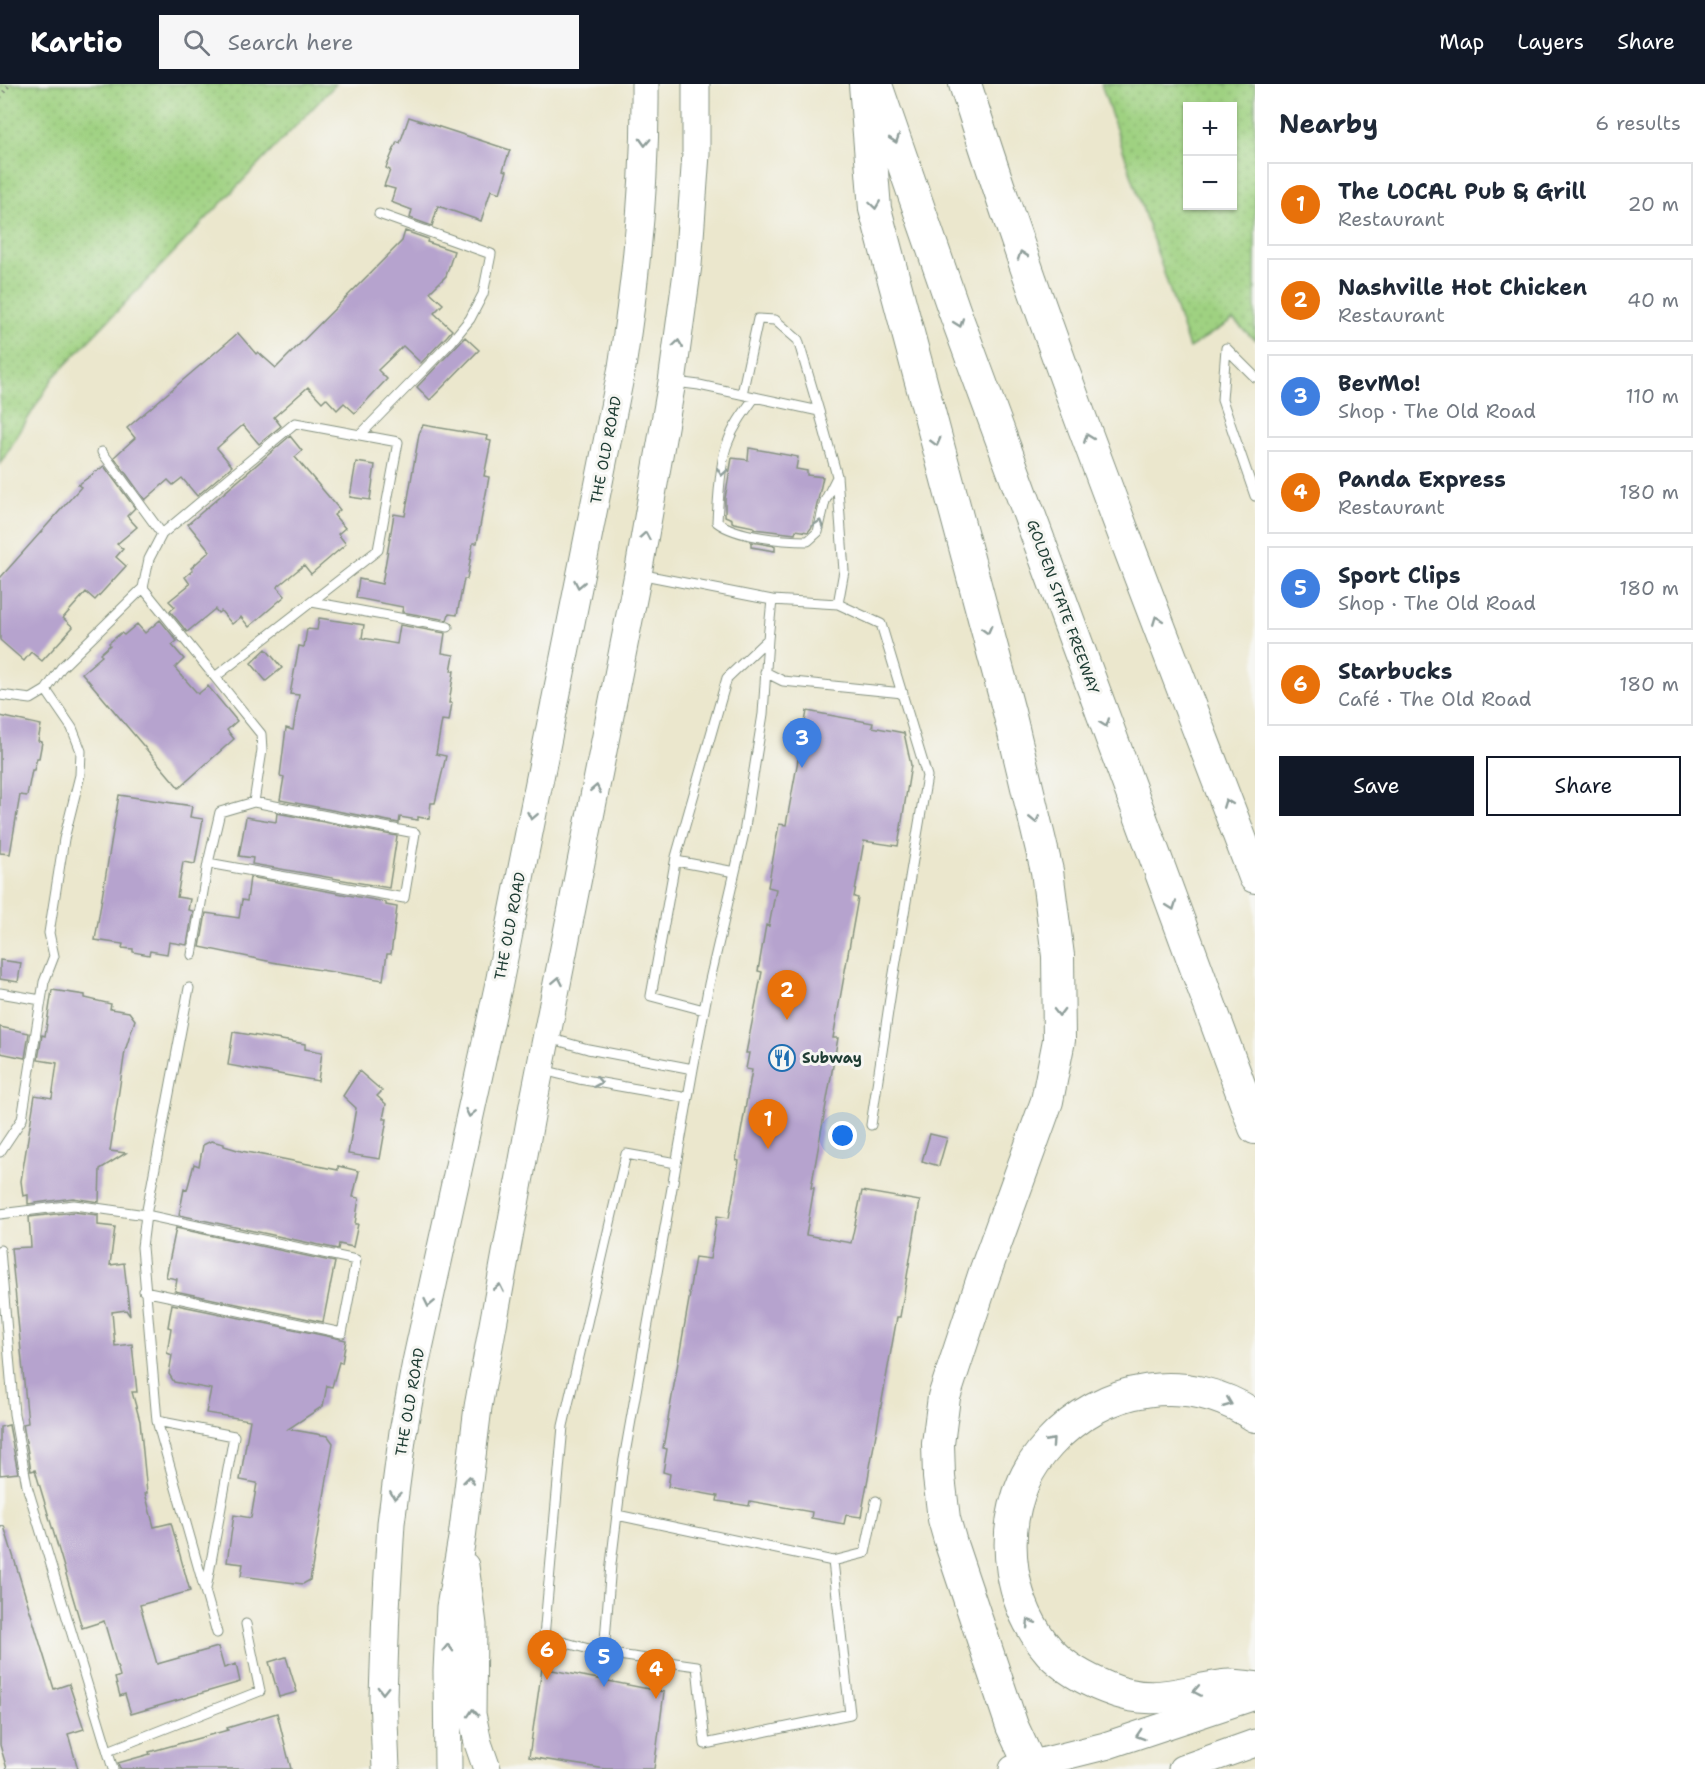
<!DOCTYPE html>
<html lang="en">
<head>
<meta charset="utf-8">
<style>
  body { margin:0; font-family:"Shantell Sans",sans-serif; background:#f6f6f7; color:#1f2937 }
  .controls { position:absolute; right:18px; top:18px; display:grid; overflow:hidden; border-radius:0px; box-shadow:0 2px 4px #0004 }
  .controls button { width:54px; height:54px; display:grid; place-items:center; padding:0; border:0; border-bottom:2px solid #e0e1e3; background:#fff; color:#1f2937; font:30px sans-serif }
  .you { position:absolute; left:843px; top:1052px; width:21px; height:21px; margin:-15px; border:4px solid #fff; border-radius:50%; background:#1a73e8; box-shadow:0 0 0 9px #1a73e833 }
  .badge { display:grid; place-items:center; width:39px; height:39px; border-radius:50%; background:#111827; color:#fff; font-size:20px; font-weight:700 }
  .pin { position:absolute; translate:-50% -50px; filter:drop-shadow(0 2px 3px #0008) }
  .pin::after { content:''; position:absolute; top:32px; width:21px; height:18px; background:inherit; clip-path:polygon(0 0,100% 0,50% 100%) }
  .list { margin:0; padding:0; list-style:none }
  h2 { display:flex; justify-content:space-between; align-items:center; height:78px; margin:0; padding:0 24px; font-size:26px }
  h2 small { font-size:20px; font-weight:400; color:#747a83 }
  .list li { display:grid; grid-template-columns:39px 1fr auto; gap:18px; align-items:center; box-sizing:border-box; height:84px; margin:0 12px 12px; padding:0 12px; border:2px solid #e0e1e3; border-radius:0px }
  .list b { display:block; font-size:22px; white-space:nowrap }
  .list p { margin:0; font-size:20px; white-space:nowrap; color:#747a83 }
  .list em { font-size:20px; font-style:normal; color:#747a83 }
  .actions { display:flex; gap:12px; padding:18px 24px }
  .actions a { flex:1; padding:14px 0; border:2px solid #111827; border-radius:0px; text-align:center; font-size:21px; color:#111827 }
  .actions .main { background:#111827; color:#fff }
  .icon { flex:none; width:33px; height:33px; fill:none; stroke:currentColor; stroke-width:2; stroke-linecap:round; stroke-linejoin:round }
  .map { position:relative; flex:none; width:1255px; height:1685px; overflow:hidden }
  header { display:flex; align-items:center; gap:36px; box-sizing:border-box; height:84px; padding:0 30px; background:#111827; color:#fff }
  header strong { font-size:28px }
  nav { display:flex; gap:33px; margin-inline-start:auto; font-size:21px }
  .search { width:420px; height:54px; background:#f6f6f7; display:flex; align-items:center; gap:15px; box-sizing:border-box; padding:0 21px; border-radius:0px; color:#747a83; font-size:22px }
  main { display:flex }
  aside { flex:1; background:#fff }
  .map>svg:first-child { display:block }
  .grass { fill:url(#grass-dots); stroke:#5f875a; stroke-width:1.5; fill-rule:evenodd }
  .building { fill:#b6a3ce }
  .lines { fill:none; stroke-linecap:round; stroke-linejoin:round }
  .service-casing { stroke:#859280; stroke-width:11 }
  .primary-casing { stroke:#859280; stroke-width:29 }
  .motorway-casing { stroke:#859280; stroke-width:34 }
  .path { stroke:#859280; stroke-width:4; stroke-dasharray:1.5 4.5; stroke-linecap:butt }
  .service { stroke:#fff; stroke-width:9 }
  .primary { stroke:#fff; stroke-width:27 }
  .motorway { stroke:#fff; stroke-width:32 }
  .oneway { stroke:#8f9e9a }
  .labels { text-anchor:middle; stroke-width:6; stroke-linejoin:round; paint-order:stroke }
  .street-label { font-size:15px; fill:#1f3d34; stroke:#f6f6f2 }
  .poi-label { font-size:15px; font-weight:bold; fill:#1f3d34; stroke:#f6f6f2; text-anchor:start }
</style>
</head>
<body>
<header>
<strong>Kartio</strong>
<div class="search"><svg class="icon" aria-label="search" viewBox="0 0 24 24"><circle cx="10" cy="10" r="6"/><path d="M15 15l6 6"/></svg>Search here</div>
<nav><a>Map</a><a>Layers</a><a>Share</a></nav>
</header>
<main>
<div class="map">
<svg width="1255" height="1685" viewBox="0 0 1255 1685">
  <defs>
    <pattern id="grass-dots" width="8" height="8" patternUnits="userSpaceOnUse" patternTransform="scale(1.5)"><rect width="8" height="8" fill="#9fd181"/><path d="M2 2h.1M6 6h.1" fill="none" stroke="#88b470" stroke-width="1.8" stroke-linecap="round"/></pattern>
  </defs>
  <rect width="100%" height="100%" fill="#f6f6f2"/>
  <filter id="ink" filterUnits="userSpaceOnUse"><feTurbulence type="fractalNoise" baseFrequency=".0167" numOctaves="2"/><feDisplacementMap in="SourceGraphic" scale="12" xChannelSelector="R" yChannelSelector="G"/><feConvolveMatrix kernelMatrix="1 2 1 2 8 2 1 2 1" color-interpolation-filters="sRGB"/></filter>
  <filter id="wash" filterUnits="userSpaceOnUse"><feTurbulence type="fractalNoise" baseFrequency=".008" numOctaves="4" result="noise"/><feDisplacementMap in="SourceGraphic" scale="24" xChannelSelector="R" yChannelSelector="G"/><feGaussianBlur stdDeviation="1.35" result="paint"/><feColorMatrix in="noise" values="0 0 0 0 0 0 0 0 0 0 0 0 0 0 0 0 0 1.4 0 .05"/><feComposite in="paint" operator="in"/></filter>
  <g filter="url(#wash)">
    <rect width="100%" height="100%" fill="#ebe7cd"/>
    <!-- grass -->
    <path class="grass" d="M0,0h336l-283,294 -53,86z
      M1101,0h154v256l-22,-20 -44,28zM1232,22v100h-44v-100z"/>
    <g id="blocks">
      <!-- building -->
      <path class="building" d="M409,33l101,33 -7,20 4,1 -7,22 -9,-3 -10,31 -43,-15 -6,20 -22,-8 2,-8 -21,-8 4,-13 -11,-3 6,-16 -4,-2 11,-26 3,1z
        M405,147l23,8 -1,3 27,9 -8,25 -16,16 13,12 -9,9 18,17 -5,6 -26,27 -18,-17 -25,24 9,9 -32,34 -11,-10 -7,7 -11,-12 -4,4 -14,-15 -34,30 7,9 -22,18 -16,-19 -26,23 15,18 -35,30 -15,-18 -9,7 -5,-5 -23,20 -31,-43 21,-19 -8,-10 111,-95 18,21 2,-2 18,16 126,-127z
        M465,253l14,13 -49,50 -13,-13z
        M423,341l65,11 -1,4 4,1 -7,35 5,1 -12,66h-4l-6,36h-3l-7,36 -8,-1 -2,6 -45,-8 1,-5 -47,-9 3,-19 23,5 12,-70 11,2 14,-82z
        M290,352l12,15 -7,6 45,53 -6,5 11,13 -7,6 8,10 -35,30 -7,-9 -27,22 8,9 -36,31 -8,-10 -9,7 -11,-13 -3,2 -3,-4 -28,23 -17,-21 5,-4 -6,-6 21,-17 -5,-7 8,-7 -2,-2 19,-17 -22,-27z
        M749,364l49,9 -2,12 11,2v4l16,2 -11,50 -4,5 -12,-2 -1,4 -33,-4 -8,-1v-2l-20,-4 -2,-1v-3l-7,-3v-18l7,-40 16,2z
        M356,378l19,3 -5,35 -20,-3z
        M104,382l31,42 -8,8 10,11 -20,17 6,5 -7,8 10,9 -31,34 -9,-8 -23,26 10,9 -31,34 -11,-9 -7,9 -24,-21v-62l81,-91 -3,-2z
        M751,458l24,4v5l-24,-4z
        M319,534l45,7 -2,13 35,6 3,-19 45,8 -3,20 12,2 -3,16h3l-5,32h3l-3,18 -7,-1 -6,34 10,2 -11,47h-4l-2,16 -11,-2v3l-18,-3 -1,6 -119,-23 4,-23 -4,-1 6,-48 7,2 6,-35 -9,-1 9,-48 5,1 3,-18 10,1z
        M160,536l17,21 -5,4 12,14 -9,9 23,26 10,-8 29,35 -10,9 7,9 -55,49 -97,-115 20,-17 -2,-2 10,-9 -1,-2 12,-10 3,2 13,-11 8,9z
        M266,565l16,19 -16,13 -15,-18z
        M807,627l66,12 -1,4 32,6 7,32 -13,81 -34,-5 -10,56 4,1 -25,140h5l-27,150h3l-8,47 45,8 11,-52 58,10 -20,116h-3l-36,200 -15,-2 -2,9 -33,-6 1,-6 -62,-11 -1,5 -32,-5 1,-5 -50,-9 2,-13 -7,-2 4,-23 -4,-1 27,-154 -1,-1 6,-36 15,2 7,-43 12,2 10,-57 -3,-1 16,-90 -6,-1 3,-16h-3l16,-81 -4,-1 8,-46 3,1 7,-37 -8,-2 11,-63 7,1z
        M0,632l41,9 -3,16 4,1 -3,16h-2l-3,12h-2l-5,26 -7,-1 -10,59 -10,-1z
        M119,711l73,11 -2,11 13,2 -8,45 -12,-2 -6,35 13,2 -2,11 5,1 -6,34 -18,-3 -2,12 -17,-3 -1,4 -16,-3v-3l-11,-1 1,-4 -28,-4z
        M277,729l120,23 -8,52 -137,-24 1,-6 -14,-2 7,-39 30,5z
        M250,793l136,25v3l11,2 -6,47h-4l-4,26 -106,-17 -77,-16 6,-34 33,5 3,-18 5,1z
        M0,876l21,3 -3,19 -18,-3z
        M52,906l33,5v3l26,6 -1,5 19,3 6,8 -10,31 -15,100 16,2 -26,16 -1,33 -26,-4 -45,6v-9l-5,1 -2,-15 14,-86 17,3 5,-35 -19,-3 4,-25 3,1z
        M0,943l29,6 -4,25 -25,-5z
        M233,948l72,12v5l17,3 -4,29 -90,-16z
        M359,987l23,20 -5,5 9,8 -3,15h4l-7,40 -32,-5 8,-46 -13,-12z
        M930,1050l17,4 -8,28 -17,-5z
        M211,1057l13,3v2l17,5 37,7 60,12v-4l21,5 -6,26 6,1 -4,26h3l-5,23 -14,-3 -1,5 -159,-34 5,-26 3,1 7,-26 5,2 4,-21z
        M74,1128l24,3v10l17,2 -5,38 14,-2 6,53 -4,-6 -14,2 3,34 17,-2 5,48h-5l8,29 7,72h-2l9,34 17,-4 19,68 -50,14 17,59 61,-17 6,21 12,-4 4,18 -109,32 -6,-20 -5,2 -5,-18 5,-2 -16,-55 -22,7 -47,-158 -4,1 -8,-47 5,-1 -17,-175 20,-1 -2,-30z
        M176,1144l159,34 -12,60 -148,-31 2,-12 -11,-2z
        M172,1220l174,36 -4,23 -3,-1 -7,25 -5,-1 -4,20 -35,23 40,7 5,7 -23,137 -7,4 -62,-8 2,-12 -16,-2 7,-47 17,3 6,-35 -17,-3 10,-60 -44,-7 5,-24 -37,-7 -5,-8 3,-19 -5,-2 4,-25 -3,-1z
        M9,1341l9,48 -18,2v-48z
        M4,1442l50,163 15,-5 15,45 -16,5 10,35h-71l-7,-24v-218z
        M286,1573l11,35 -18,5 -10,-35z
        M542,1584l122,24 -10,77h-48l-77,-12z
        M277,1629l14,56h-171l-2,-6 32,-9 -1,-2 79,-22 -1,-2z"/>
    </g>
  </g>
  <g filter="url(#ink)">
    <use href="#blocks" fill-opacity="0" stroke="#859280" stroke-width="1.5"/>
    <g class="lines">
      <defs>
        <path id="service" d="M1255,293l-29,-29 -4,52 33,96
          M675,298l24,3 120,26 18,65 7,95 -6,33 43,20 46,152 -35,209 -21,140
          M742,310l16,-75 17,1 23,20 21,71
          M755,313c-10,14 -21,28 -27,45 -8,17 -10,60 -11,80 20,15 66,19 91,19l10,-9 7,-31 12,-24
          M360,351l92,-94 18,-22 13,-25 8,-40 -112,-40
          M102,368l60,82
          M639,490l133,26
          M143,504l118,146 1,16 -8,52
          M312,518l136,25
          M765,588l18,9 120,12
          M0,611l31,4 15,-9 15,-22 82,-80 6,-29 13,-25 133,-111 103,19 -20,108 -163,127
          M676,777l59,11
          M192,871l16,-92 12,-51 34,-10 161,31 -11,65 -196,-35
          M189,904l-43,227 -4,32 15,174 60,212
          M0,909l41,7
          M704,926l-53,-14 25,-139 51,-179 41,-39
          M549,954l39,11 105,20
          M543,986l36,9 109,19
          M0,1068l22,-33 22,-137 10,-26 -5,-23 15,-94 16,-64 1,-24 -9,-23 -26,-38
          M676,1079l-50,-9 -63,272 -19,211 60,16 7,-89 12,-99 70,-396 16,-85 35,-151 19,-119 5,-75 4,-39 66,4
          M0,1130l74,-9 72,10 210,45 -14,73 -198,-42
          M0,1166l14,164 13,72 86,283
          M157,1337l77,15 -28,153
          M833,1477l32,-8 11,-52
          M604,1569l93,13 8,78 145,-30 -17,-153 -216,-46
          M108,1667l152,-60 -14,-67"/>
        <path id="primary" d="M465,1482l8,59 -1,89 6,29 9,26
          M386,1685l-3,-72 3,-88 5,-86 12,-91 13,-70 83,-379 123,-616c15,-94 24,-188 23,-283
          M448,1685l-1,-98 3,-64 12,-69 16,-131 55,-302 105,-531 34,-192 16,-117 8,-111v-70
          M1013,1685l92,-23 150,-50
          M1182,1685l73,-26"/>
        <path id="motorway" d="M865,0l10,125 134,503 38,159 11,85 1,84 -12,61 -63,174 -40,122 -6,47 1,33 5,42 8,28 60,179 20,43
          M965,0c85,268 190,530 290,793
          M876,1l78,225 301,818
          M1255,1332c-67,-45 -152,-32 -206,28 -10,11 -19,23 -25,37 -25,57 -14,125 26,171 15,16 37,28 57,36 46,19 72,4 116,-2 10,-2 22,1 32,2"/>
      </defs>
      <!-- service casing -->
      <use href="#service" class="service-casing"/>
      <!-- primary casing -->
      <use href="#primary" class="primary-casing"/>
      <!-- motorway casing -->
      <use href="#motorway" class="motorway-casing"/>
      <!-- path -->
      <path class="path" d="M0,13l10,-13"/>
      <!-- service -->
      <use href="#service" class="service"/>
      <!-- primary -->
      <use href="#primary" class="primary"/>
      <!-- motorway -->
      <use href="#motorway" class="motorway"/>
    </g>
    <!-- one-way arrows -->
    <defs><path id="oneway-chevron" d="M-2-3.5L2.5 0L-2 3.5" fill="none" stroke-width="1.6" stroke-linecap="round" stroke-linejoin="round" transform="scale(1.5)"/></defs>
    <g class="oneway">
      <use href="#oneway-chevron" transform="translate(895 55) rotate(71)"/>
      <use href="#oneway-chevron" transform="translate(645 58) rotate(92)"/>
      <use href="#oneway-chevron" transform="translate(875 121) rotate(82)"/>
      <use href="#oneway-chevron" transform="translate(1022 171) rotate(-109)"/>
      <use href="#oneway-chevron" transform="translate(959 239) rotate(70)"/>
      <use href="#oneway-chevron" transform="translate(678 260) rotate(-82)"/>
      <use href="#oneway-chevron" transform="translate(1088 354) rotate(-111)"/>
      <use href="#oneway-chevron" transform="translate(936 358) rotate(75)"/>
      <use href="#oneway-chevron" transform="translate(722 388) rotate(99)"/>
      <use href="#oneway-chevron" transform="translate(819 440) rotate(-72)"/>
      <use href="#oneway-chevron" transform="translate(645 452) rotate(-80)"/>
      <use href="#oneway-chevron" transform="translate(579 500) rotate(101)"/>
      <use href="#oneway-chevron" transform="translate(1157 536) rotate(-111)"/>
      <use href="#oneway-chevron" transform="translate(987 546) rotate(75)"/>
      <use href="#oneway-chevron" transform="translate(1105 639) rotate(70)"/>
      <use href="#oneway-chevron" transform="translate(596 705) rotate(-79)"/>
      <use href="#oneway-chevron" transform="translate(1227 719) rotate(-111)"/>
      <use href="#oneway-chevron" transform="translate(532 732) rotate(101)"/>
      <use href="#oneway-chevron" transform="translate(1035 735) rotate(77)"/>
      <use href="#oneway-chevron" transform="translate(1172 822) rotate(70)"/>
      <use href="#oneway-chevron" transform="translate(558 897) rotate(-79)"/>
      <use href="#oneway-chevron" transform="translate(1059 928) rotate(89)"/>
      <use href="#oneway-chevron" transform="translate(598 998) rotate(10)"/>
      <use href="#oneway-chevron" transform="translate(470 1029) rotate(102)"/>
      <use href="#oneway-chevron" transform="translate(499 1204) rotate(-79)"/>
      <use href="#oneway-chevron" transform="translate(429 1219) rotate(102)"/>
      <use href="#oneway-chevron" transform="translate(1228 1319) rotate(22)"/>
      <use href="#oneway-chevron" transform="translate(1051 1358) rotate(-48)"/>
      <use href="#oneway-chevron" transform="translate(469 1396) rotate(-83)"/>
      <use href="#oneway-chevron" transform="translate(395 1411) rotate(98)"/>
      <use href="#oneway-chevron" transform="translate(1030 1539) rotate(-121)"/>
      <use href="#oneway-chevron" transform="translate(448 1564) rotate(-88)"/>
      <use href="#oneway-chevron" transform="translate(383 1606) rotate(91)"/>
      <use href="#oneway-chevron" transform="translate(1197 1607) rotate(169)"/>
      <use href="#oneway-chevron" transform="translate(473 1629) rotate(-94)"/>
      <use href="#oneway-chevron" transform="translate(1140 1651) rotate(162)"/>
    </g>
  </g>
  <!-- icons -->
  <defs>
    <symbol id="restaurant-ring" viewBox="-11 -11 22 22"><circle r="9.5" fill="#f6f6f2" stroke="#1f6fb2" stroke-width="1.5"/><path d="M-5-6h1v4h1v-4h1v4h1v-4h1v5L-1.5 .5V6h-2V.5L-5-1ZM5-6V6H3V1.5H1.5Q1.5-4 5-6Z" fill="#1f6fb2"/></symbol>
  </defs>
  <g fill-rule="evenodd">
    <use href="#restaurant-ring" x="767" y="959" width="30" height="30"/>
  </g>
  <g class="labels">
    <!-- street labels -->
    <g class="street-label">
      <text transform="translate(606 366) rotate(-79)" y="5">THE OLD ROAD</text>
      <text transform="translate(1063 523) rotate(70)" y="5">GOLDEN STATE FREEWAY</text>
      <text transform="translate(510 842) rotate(-79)" y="5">THE OLD ROAD</text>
      <text transform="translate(410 1318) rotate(-80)" y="5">THE OLD ROAD</text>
    </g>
    <!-- poi labels -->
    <g class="poi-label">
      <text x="802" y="979">Subway</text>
    </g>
  </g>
</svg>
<div class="controls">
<button>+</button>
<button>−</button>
</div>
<div class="you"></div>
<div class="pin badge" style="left:768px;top:1065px;background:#e8710a">1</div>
<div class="pin badge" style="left:787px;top:936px;background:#e8710a">2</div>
<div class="pin badge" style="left:802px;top:684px;background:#3f7fe0">3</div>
<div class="pin badge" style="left:656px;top:1615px;background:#e8710a">4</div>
<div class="pin badge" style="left:604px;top:1603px;background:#3f7fe0">5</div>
<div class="pin badge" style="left:547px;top:1596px;background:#e8710a">6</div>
</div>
<aside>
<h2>Nearby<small>6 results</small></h2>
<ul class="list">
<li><span class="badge" style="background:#e8710a">1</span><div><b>The LOCAL Pub &amp; Grill</b><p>Restaurant</p></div><em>20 m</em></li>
<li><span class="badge" style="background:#e8710a">2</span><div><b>Nashville Hot Chicken</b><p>Restaurant</p></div><em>40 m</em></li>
<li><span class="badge" style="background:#3f7fe0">3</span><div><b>BevMo!</b><p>Shop · The Old Road</p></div><em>110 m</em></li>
<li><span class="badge" style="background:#e8710a">4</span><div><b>Panda Express</b><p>Restaurant</p></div><em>180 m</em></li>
<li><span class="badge" style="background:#3f7fe0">5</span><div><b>Sport Clips</b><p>Shop · The Old Road</p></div><em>180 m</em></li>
<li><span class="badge" style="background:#e8710a">6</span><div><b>Starbucks</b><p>Café · The Old Road</p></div><em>180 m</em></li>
</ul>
<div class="actions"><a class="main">Save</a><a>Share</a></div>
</aside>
</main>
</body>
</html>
